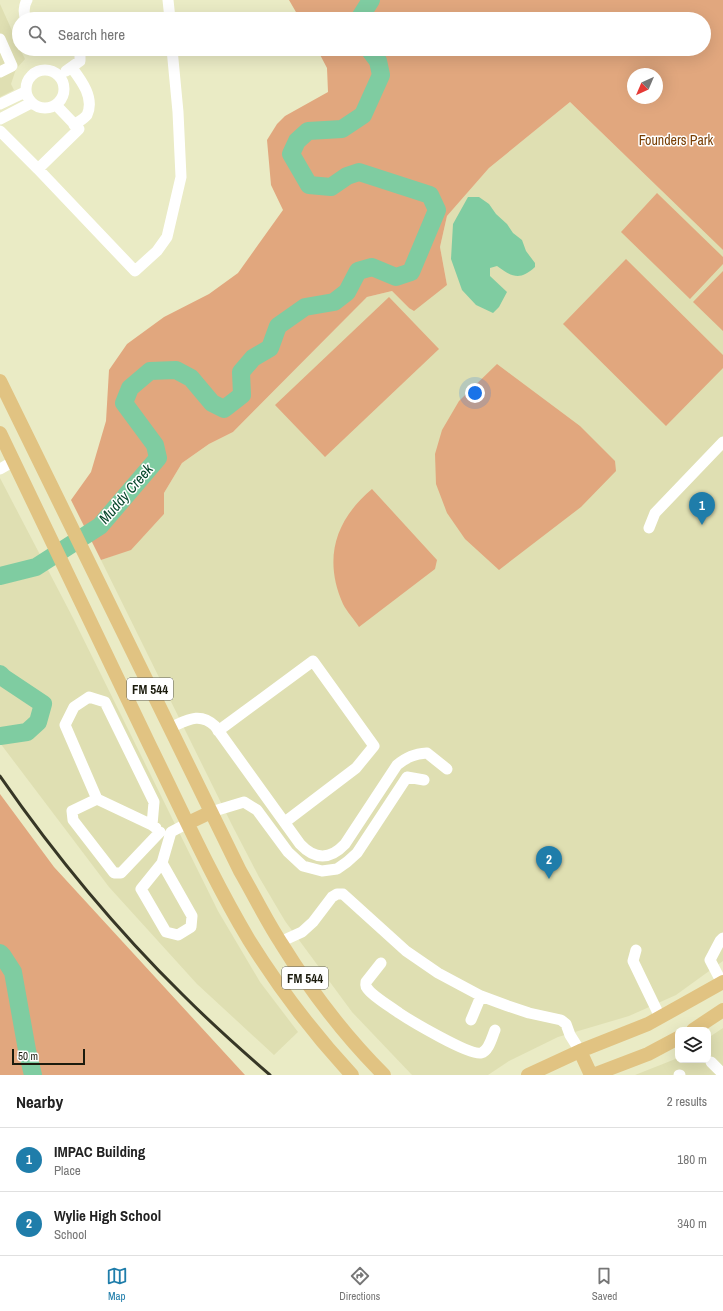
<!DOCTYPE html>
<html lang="en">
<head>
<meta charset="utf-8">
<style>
  body { margin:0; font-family:"Archivo Narrow",sans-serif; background:#f2f2f2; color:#222 }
  .controls { position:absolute; right:12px; bottom:12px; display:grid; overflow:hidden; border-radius:8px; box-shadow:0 4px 16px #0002 }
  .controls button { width:36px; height:36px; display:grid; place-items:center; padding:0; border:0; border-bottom:1px solid #e0e0e0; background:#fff; color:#222; font:20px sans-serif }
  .compass { position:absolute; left:627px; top:68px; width:36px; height:36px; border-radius:50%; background:#fff; box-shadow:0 4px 16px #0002; rotate:224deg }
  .scale { position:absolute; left:12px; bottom:10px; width:73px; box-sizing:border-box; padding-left:4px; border:2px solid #1b1b0d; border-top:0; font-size:11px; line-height:14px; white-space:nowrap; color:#1b1b0d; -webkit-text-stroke:3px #fff; paint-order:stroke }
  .you { position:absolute; left:475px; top:393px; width:14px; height:14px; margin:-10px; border:3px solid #fff; border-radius:50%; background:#1a73e8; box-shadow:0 0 0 6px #1a73e833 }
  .badge { display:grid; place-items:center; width:26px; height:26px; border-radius:50%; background:#1f7daa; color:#fff; font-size:13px; font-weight:700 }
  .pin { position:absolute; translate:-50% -33px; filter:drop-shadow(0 1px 2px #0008) }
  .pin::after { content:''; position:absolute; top:21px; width:14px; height:12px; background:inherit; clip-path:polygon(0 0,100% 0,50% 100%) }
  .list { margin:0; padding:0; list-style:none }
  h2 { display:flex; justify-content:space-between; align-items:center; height:52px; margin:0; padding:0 16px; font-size:17px }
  h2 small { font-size:13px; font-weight:400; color:#767676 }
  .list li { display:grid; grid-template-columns:26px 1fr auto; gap:12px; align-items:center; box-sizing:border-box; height:64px; padding:0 16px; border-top:1px solid #e0e0e0 }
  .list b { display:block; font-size:15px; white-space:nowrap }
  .list p { margin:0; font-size:13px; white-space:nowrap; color:#767676 }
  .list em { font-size:13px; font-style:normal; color:#767676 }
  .icon { flex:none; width:22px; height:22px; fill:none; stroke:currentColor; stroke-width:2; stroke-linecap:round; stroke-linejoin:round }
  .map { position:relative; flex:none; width:723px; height:1075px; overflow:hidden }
  .search { position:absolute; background:#fff; box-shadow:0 4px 16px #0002; left:12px; right:12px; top:12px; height:44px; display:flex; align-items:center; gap:10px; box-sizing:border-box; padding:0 14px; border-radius:22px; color:#767676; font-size:15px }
  .sheet { height:180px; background:#fff }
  nav { display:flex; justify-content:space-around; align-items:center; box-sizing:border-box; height:56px; border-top:1px solid #e0e0e0; background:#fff; font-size:11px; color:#767676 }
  nav a { display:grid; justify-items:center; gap:2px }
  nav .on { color:#1f7daa }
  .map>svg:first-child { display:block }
  .built { fill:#dfdfb2 }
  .green { fill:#e1a77e; fill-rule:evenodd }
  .water { fill:#7fcca1 }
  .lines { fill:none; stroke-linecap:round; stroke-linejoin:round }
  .river { stroke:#7fcca1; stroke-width:18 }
  .minor { stroke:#fff; stroke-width:11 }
  .major { stroke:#e1c382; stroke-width:14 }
  .rail { stroke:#373726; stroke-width:3 }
  .labels { text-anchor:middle; stroke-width:3; stroke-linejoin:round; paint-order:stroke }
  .shield { fill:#fff; stroke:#5f5f56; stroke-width:1 }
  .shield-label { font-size:13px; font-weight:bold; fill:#1b1b0d }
  .park-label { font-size:14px; fill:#793f05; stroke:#fff }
  .water-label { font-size:15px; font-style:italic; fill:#07462b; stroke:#fff }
</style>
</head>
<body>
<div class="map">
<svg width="723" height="1075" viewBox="0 0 723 1075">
  <rect width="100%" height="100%" fill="#eaebc5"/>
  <!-- built -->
  <path class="built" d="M0,4l19,42v3h1l5,10 -9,10 -5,15 3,6 -14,7z
    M570,102l153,148v711l-47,34 -47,21 -71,21 -49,24 -21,14h-76l-60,-63 -67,-91 -26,-44 -27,-52 -131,-265 30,-11 33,-35v-21l18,-30 27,-19 24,-12 134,-135 25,-6 17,17 38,-23 -7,-38 7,-31 42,-48z
    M0,478l73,140 145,293 42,71 38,50 -24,23 -77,-71 -88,-97 -109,-144z
    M723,1028v47h-88l43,-17v2h30v-22z"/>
  <!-- green -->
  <path class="green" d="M289,0h434v250l-153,-148 -81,66 -42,48 -7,31 7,38 -33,26 -5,-3 -17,-17 -25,6 -134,135 -24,12 -27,19 -18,30v21l-33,36 -30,10 -30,-60 20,-28 15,-51 3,-51 18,-26 37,-27 45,-23 29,-21 45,-63 -12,-25 -4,-45 10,-16 8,-8 43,-24 -1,-24 -10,-19h387v-30h-404zM633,74h24v24h-24z
    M657,193l66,64v7l-33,35 -69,-67z
    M626,259l97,96v13l-57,58 -103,-102z
    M723,271v60l-30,-29z
    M389,297l50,52 -114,108 -50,-52z
    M497,364l83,62 35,35 1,10 -35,36 -82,63 -34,-31 -18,-26 -11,-29 -1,-30 7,-24 17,-29z
    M372,489l65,71 -2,9 -76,58c-5,-8 -12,-15 -16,-23 -20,-45 -8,-84 29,-115z
    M0,794l54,73 191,208h-245z"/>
  <!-- water -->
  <path class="water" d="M468,197h11l10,7 7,10 11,10 6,9 9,7 4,11 9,12v4c-15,14 -23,10 -38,-1l-7,2v8l17,16 -8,15 -6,6 -17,-8 -14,-15 -11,-31 2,-35z"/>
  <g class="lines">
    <!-- river -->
    <path class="river" d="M359,19l12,-19
      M0,576l36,-9 64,-41 58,-68 -3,-13 -31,-42 6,-15 20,-17 26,-1 15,8 21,25 12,6 18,-14 -1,-23 12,-14 17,-10 8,-22 27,-19 29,-5 13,-10 11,-21 14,-4 24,10 15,-5 26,-62 -7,-15 -71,-23 -12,4 -16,11 -22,-2 -18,-31 6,-13 11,-10 34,-2 21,-14 18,-40 -3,-14 -9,-12
      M0,674l4,4 39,26 -5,18 -11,10 -27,4
      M0,953l2,2 11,17 14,78 6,25"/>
    <!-- minor -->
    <path class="minor" d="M168,0l2,19
      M26,19c-3,-5 -2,-14 1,-19
      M0,39l12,27 -12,6
      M72,68c9,12 23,30 15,47 -3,4 -9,7 -13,10
      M26 89a19 19 0 1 1 38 0a19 19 0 1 1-38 0Z
      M66,71l14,-10v-12
      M0,104l25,-12
      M56,105l23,24 -41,40 97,102 22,-20 10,-14 14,-60 -3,-65 -6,-63
      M0,119l31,-16
      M0,131l38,38
      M0,469l14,-8
      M649,528l6,-15 68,-71
      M169,728c17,-7 30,-17 46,-2l85,118c15,16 30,16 45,0l52,-79c10,-8 17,-11 30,-12l20,16
      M218,731l95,-70 61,85 -18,22 -71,54
      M97,799l55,26 4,3
      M211,812l33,-10 13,8 31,42 15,14 19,5 15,-2 10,-7 10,-9 50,-76 17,3
      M152,825l2,-23 -49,-100 -16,-5 -15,10 -9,18 32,74 -25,12 1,9 41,53h7l39,-41
      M162,863l-21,26 25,43 12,3 13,-8 1,-11 -30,-53 9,-31 17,-9
      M280,942l22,-10 11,-10 19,-25 5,-3h6l63,57 32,22 43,23 27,10 21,7 32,7 5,4 4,11 10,16
      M636,950l-3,11 27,56
      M381,963l-15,19c0,3 -1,4 1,6 5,8 24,19 32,25 12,8 71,43 82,40 8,-2 11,-16 14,-23
      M722,983l-12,-23 10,-19 3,-3
      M471,1020l10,-24
      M711,1062l12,12
      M679,1075h1"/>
    <!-- major -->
    <path class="major" d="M0,381l240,490c14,24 26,49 41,72 29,47 64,93 103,132
      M0,433c50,104 100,208 150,313 32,65 62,132 99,194 30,48 64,93 103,135
      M188,823l23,-11
      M693,1030l30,-20
      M580,1051l11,24
      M528,1075l52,-24 68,-27 75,-42
      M593,1075l55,-21 30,-16"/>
    <!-- rail -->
    <path class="rail" d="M0,776c54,78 115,152 183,219 28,28 57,54 87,80"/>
  </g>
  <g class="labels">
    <!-- shield labels -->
    <g class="shield">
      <rect x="127" y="678" width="46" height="22" rx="3"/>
      <rect x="282" y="967" width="46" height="22" rx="3"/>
    </g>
    <g class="shield-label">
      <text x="150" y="694">FM 544</text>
      <text x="305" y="983">FM 544</text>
    </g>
    <!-- park labels -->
    <g class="park-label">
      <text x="676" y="145">Founders Park</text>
    </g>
    <!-- water labels -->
    <g class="water-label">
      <text transform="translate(126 494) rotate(-49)" y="5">Muddy Creek</text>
    </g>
  </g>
</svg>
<div class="controls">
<button><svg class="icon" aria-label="layers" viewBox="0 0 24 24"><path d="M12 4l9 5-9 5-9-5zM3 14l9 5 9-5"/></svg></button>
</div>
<svg class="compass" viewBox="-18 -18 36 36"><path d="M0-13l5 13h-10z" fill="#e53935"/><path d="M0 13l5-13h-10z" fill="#767676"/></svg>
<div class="scale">50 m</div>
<div class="you"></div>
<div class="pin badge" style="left:702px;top:525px">1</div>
<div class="pin badge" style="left:549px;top:879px">2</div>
<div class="search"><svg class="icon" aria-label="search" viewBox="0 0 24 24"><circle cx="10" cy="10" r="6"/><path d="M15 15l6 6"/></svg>Search here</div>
</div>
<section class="sheet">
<h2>Nearby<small>2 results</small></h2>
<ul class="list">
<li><span class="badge">1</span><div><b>IMPAC Building</b><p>Place</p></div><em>180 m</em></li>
<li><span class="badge">2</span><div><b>Wylie High School</b><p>School</p></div><em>340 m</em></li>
</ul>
</section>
<nav>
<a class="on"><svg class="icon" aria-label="map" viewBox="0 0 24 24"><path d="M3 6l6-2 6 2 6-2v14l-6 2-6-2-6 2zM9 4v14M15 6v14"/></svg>Map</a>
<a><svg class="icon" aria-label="directions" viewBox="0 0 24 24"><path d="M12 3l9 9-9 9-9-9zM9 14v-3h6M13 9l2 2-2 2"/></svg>Directions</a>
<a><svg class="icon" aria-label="saved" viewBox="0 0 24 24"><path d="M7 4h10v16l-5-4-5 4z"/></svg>Saved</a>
</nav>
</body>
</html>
